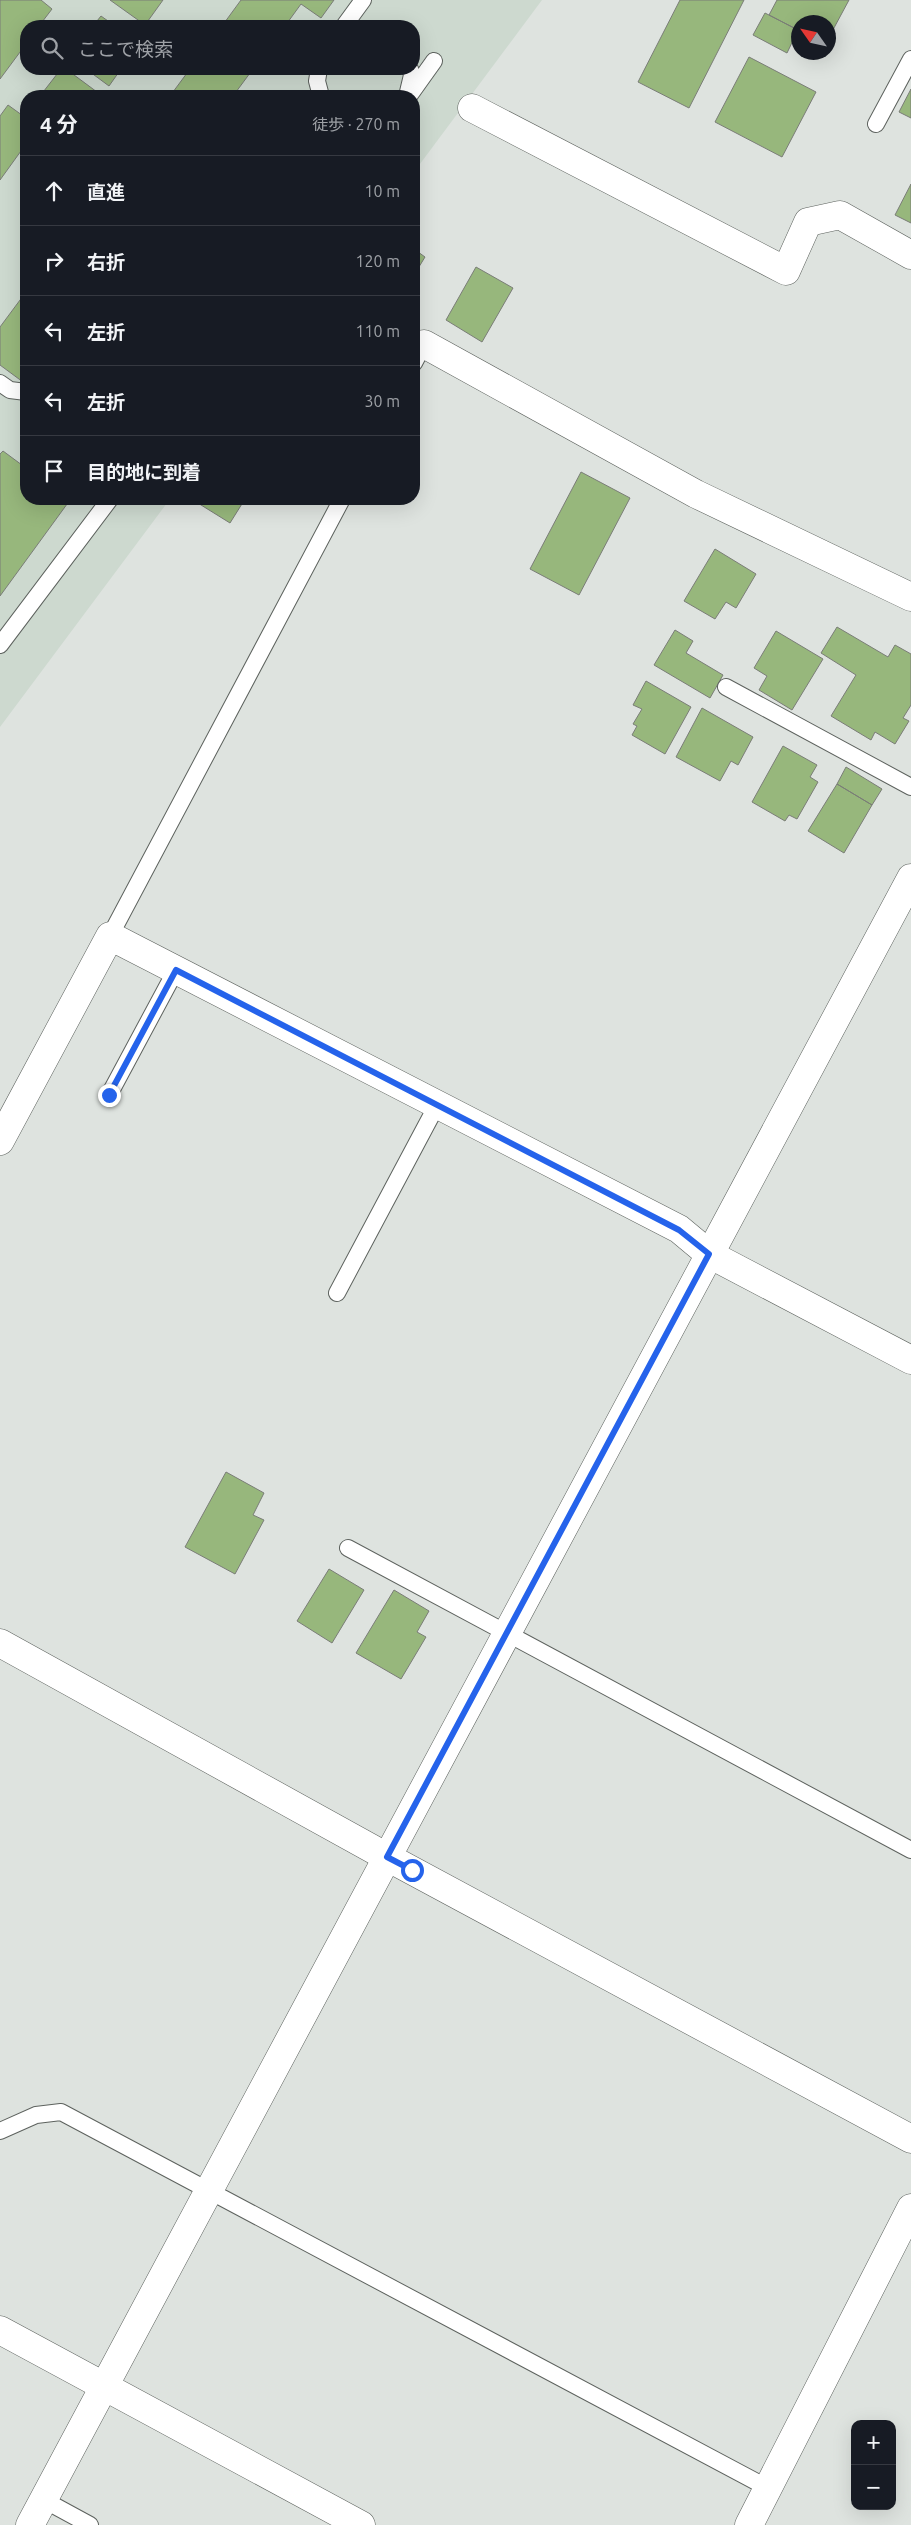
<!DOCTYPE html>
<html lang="ja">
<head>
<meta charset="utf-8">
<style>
  body { margin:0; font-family:Ubuntu,"Noto Sans JP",sans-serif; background:#20242c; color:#f1f3f6 }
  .controls { position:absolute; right:15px; bottom:15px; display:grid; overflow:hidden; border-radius:10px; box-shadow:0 5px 20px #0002 }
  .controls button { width:45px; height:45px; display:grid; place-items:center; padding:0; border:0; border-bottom:1px solid #363941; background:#171b24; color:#f1f3f6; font:25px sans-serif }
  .compass { position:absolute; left:791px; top:15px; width:45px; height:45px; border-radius:50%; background:#171b24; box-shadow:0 5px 20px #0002; rotate:304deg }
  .stop { position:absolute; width:15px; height:15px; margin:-11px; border:4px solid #2563eb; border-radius:50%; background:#fff }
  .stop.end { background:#2563eb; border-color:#fff; box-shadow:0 1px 5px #0008 }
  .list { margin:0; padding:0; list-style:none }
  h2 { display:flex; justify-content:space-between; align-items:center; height:65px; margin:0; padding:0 20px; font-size:21px }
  h2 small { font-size:16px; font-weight:400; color:#9ea1a6 }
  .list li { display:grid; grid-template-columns:32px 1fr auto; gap:15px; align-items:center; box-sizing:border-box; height:70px; padding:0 20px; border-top:1px solid #363941 }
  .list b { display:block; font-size:19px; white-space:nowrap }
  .list em { font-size:16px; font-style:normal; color:#9ea1a6 }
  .icon { flex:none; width:28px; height:28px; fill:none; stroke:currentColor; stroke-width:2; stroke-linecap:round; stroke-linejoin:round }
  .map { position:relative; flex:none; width:911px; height:2525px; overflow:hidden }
  .search { position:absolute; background:#171b24; box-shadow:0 5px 20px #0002; left:20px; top:20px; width:400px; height:55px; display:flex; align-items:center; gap:12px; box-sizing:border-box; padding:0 18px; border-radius:20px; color:#9ea1a6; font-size:19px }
  .panel { position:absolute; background:#171b24; box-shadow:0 5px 20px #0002; left:20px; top:90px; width:400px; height:415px; border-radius:20px }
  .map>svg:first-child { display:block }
  .built { fill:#cdd9cf; fill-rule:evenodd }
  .building { fill:#97b77c; stroke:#7a7d77 }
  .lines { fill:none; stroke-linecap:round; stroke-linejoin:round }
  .lane-casing { stroke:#5d625e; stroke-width:18 }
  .street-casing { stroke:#5d625e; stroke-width:29 }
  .secondary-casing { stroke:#5d625e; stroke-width:29 }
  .lane { stroke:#fff; stroke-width:16 }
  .street { stroke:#fff; stroke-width:28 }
  .secondary { stroke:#fff; stroke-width:28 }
  .route { stroke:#2563eb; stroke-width:6 }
</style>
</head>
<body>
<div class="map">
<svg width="911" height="2525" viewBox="0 0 911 2525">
  <rect width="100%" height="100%" fill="#dee3df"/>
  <!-- built -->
  <path class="built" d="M0,0h542l-128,172v-76h-388v403h144l-170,228zM26,26h388v43h-388z"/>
  <!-- building -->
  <path class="building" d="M0,0h41l11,9 -13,17h-13v18l-26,35z
    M110,0h53l-18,25z
    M241,0h93l-13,18 -20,-14 -16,22h-63z
    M680,0h64l-55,108 -51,-26z
    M777,0h72l-21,39v-17h-30v8l-29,-15z
    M765,13l33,17 -11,23 -34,-18z
    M101,16l14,10h-22z
    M749,57l67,35 -34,65 -67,-35z
    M61,69h5l31,23 -3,4h-54z
    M86,69h35l-12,17z
    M190,69h63l-20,27h-63z
    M911,89v29l-12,-6z
    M8,105l18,13v26l-26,36v-64z
    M911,184v39l-16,-8z
    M414,249l11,8 -11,18z
    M476,267l37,21 -31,54 -36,-22z
    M26,292v85l-3,5 -23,-17v-38z
    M3,451l23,17v31l44,1 -70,96v-142z
    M581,472l49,26 -51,97 -49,-26z
    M194,499h51l-15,24 -37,-23z
    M715,549l41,25 -20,34 -10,-6 -11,17 -31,-18z
    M837,627l51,30 7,-12 16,9v51l-8,13 6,3 -14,23 -20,-12 -4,8 -40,-24 25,-41 -35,-22z
    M675,630l18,11 -7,12 37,22 -13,23 -56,-33z
    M776,631l47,28 -31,51 -33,-20 8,-14 -13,-8z
    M646,681l45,26 -26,47 -33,-19 5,-9 -4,-2 9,-15 -9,-4z
    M702,708l51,29 -15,28 -7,-4 -11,20 -44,-24z
    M783,746l34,19 -7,12 8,5 -21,37 -8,-4 -4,6 -33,-19z
    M846,767l36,22 -10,16 -35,-21z
    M837,784l35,21 -28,48 -36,-22z
    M226,1472l38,21 -11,22 11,5 -29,54 -50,-27z
    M329,1569l35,21 -32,53 -35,-22z
    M394,1590l35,21 -12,21 9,5 -25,42 -45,-26z"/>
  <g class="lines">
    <defs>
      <path id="lane" d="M344,26l19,-26
        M319,69l-2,12 4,15
        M407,96l5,-21 -2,-6
        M409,96l25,-35
        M876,124l35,-65
        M414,363l10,-19 -8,-4
        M0,383l10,7 16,2
        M0,645l110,-146
        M726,687l185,100
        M110,936l232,-437
        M109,1095l67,-125
        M337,1293l100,-188
        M348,1548l563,302
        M0,2131l36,-16 25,-3 707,376
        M44,2500l46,25"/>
      <path id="street" d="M472,108l314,163 22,-49 32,-7 71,40
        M424,344l272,150 215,103
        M0,1141l110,-205 569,293 30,25 202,106
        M0,1643l387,214 524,282
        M0,2330l361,195
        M749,2525l162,-317"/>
      <path id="secondary" d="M30,2525l881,-1647"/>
    </defs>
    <!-- lane casing -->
    <use href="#lane" class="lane-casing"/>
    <!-- street casing -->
    <use href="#street" class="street-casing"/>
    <!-- secondary casing -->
    <use href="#secondary" class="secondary-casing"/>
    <!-- lane -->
    <use href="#lane" class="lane"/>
    <!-- street -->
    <use href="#street" class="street"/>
    <!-- secondary -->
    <use href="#secondary" class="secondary"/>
  </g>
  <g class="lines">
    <!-- route -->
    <path class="route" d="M109,1095l67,-125 503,260 30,24 -322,603 25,13"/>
  </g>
</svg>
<div class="controls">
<button>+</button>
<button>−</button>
</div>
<svg class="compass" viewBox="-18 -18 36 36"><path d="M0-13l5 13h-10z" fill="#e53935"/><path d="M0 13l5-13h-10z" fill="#9ea1a6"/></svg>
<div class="stop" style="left:412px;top:1870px"></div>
<div class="stop end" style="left:109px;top:1095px"></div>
<div class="search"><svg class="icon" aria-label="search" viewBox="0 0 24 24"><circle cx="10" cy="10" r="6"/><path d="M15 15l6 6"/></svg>ここで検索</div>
<section class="panel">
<h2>4 分<small>徒歩 · 270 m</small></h2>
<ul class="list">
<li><svg class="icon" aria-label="ahead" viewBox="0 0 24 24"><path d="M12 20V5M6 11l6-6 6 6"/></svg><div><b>直進</b></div><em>10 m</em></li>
<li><svg class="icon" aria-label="right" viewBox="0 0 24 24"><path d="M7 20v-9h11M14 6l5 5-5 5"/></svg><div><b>右折</b></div><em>120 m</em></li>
<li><svg class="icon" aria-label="left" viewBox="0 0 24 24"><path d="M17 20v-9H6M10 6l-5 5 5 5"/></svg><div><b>左折</b></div><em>110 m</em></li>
<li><svg class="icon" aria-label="left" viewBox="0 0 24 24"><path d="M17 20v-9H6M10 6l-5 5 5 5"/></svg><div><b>左折</b></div><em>30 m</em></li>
<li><svg class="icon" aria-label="arrive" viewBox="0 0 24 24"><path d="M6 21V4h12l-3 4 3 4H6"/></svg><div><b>目的地に到着</b></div></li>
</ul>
</section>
</div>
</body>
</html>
